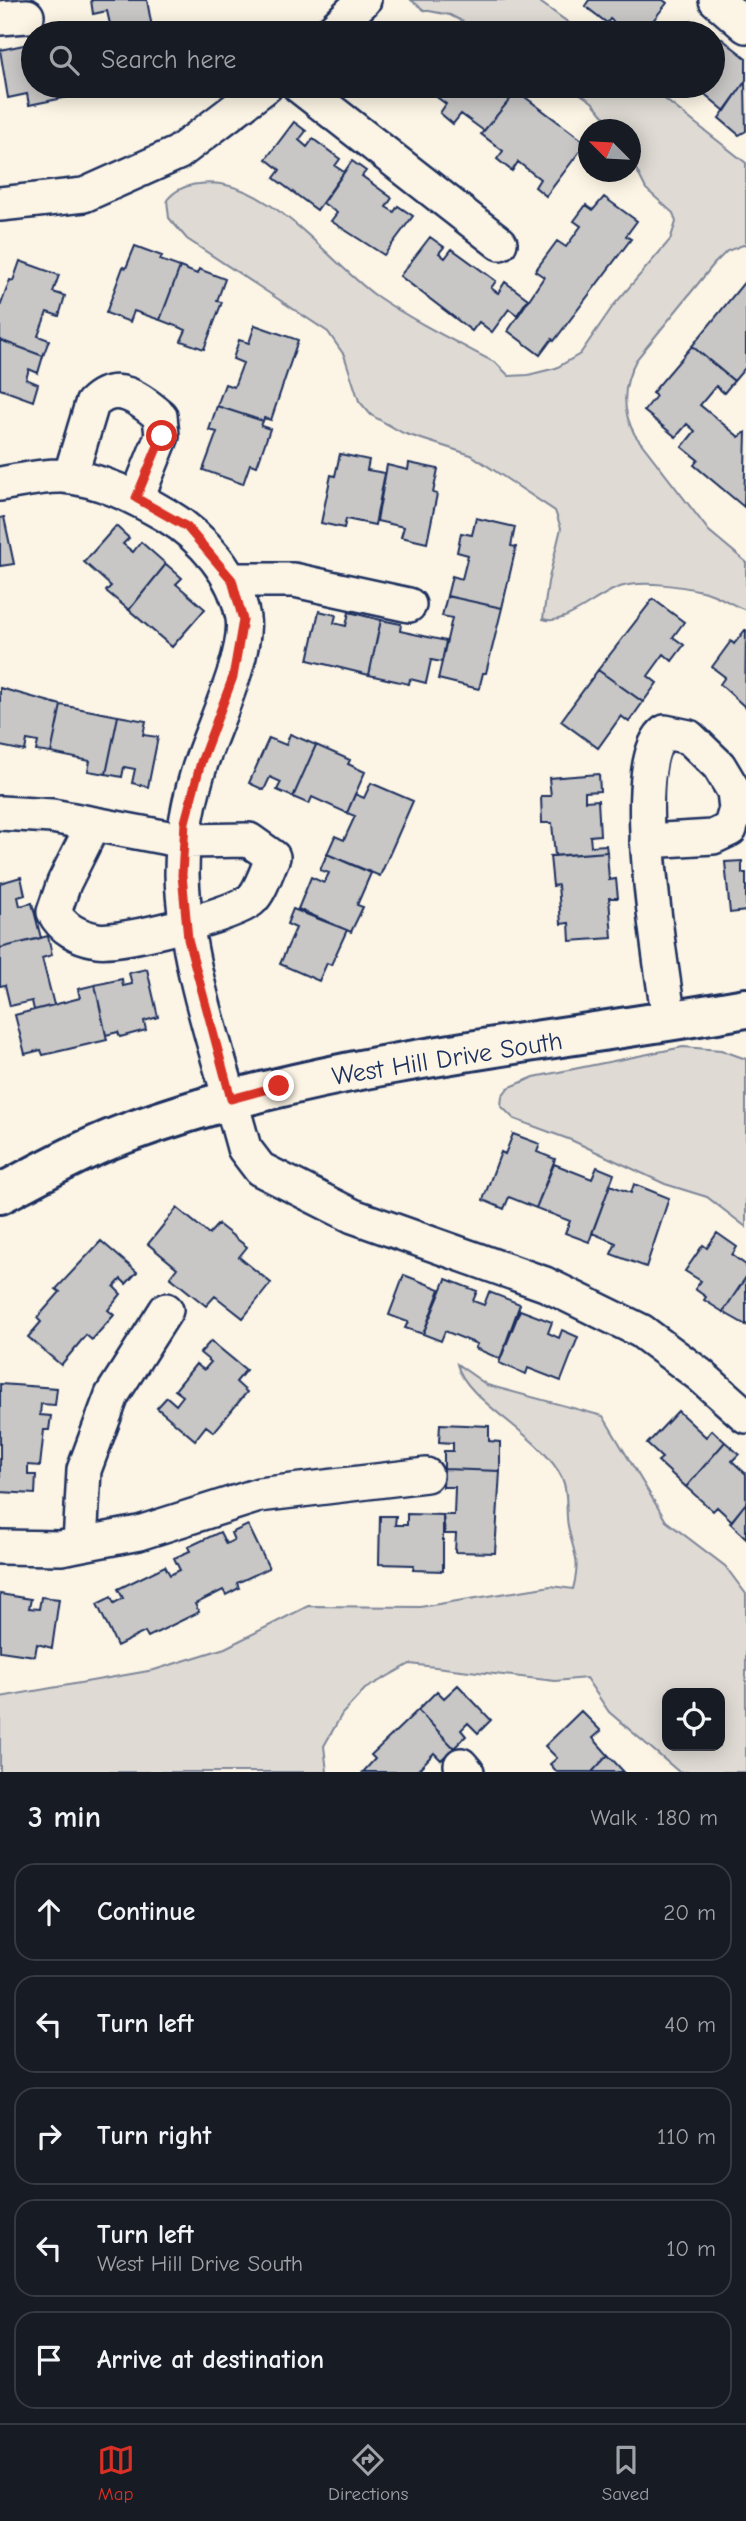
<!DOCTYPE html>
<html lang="en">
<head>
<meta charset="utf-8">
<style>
  body { margin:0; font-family:"Comic Neue",sans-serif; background:#242831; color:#f1f3f6 }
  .controls { position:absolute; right:21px; bottom:21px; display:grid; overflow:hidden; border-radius:14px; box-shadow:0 4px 18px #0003 }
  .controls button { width:63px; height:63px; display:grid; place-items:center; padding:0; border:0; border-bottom:2px solid #363941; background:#171b24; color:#f1f3f6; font:35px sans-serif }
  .compass { position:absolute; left:578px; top:119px; width:63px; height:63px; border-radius:50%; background:#171b24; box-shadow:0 4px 18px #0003; rotate:294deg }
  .stop { position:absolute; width:21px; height:21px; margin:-16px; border:5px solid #d93025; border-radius:50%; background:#fff }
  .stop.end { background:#d93025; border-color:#fff; box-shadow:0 2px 7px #0008 }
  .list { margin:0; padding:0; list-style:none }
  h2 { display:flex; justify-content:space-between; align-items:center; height:91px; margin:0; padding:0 28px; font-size:30px }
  h2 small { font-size:23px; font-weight:400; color:#9ea1a6 }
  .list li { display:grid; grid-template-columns:46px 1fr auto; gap:21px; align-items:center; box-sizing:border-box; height:98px; margin:0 14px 14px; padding:0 14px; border:2px solid #363941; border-radius:21px }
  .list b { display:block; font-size:26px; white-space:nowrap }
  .list p { margin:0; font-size:23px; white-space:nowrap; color:#9ea1a6 }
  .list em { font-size:23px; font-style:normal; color:#9ea1a6 }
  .icon { flex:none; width:38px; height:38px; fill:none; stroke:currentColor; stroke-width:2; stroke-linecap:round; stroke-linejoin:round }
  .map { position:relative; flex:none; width:746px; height:1772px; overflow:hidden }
  .search { position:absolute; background:#171b24; box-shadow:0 4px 18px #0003; left:21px; right:21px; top:21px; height:77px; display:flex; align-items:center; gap:18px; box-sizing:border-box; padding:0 24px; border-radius:38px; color:#9ea1a6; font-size:26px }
  .sheet { height:651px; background:#171b24 }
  nav { display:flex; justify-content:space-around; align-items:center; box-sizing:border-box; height:98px; border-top:2px solid #363941; background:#171b24; font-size:19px; color:#9ea1a6 }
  nav a { display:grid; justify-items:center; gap:4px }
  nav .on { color:#d93025 }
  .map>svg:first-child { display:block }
  .green { fill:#dfdbd4; stroke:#7d8599; stroke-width:2; fill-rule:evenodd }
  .building { fill:#c8c7c6; stroke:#1b2f5e; stroke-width:2 }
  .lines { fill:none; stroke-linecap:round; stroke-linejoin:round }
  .street-casing { stroke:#1b2f5e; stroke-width:38 }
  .secondary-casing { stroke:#1b2f5e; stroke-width:44 }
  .street { stroke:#fcf5e5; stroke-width:33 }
  .secondary { stroke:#fcf5e5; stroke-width:38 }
  .route { stroke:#d93025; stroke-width:9 }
  .labels { text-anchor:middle; stroke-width:7; stroke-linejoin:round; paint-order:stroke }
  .street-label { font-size:26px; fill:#1b2f5e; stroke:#fcf5e5 }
</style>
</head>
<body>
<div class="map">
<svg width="746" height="1772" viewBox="0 0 746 1772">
  <rect width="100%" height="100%" fill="#fcf5e5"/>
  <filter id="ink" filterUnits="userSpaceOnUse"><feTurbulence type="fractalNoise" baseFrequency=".0143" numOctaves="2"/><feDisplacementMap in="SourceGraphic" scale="14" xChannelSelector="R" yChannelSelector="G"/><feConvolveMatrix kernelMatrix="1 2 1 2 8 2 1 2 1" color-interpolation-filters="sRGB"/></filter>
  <g filter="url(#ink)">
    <!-- green -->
    <path class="green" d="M411,0h126l46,33h-98l-35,-18 -26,-5z
      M569,86h79l98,77v81l-19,7 -13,13 -78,96c-14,26 -15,50 -1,75l74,96 37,31v48c-14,-5 -26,-14 -40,-18 -24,-6 -62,-12 -86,-5 -23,7 -55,40 -77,32l5,-37 13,-54 -6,-17 -84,-56 -68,-22 -32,-18 -12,-14 -15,-46 -16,-23 -141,-93 -18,-21 -2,-18c8,-10 19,-15 32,-16 66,-10 128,76 176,111 38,26 81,47 121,68l13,13 19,-1 28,-7 24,-14 33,-48 57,-66 6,-18 -3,-9 -27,-24 -15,-30 -1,-29 -15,-1 -23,-27z
      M683,1047l38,3 25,9v168l-39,-30 -42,-13 -94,-44 -57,-21 -13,-13 1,-10 6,-8 26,-11z
      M457,1364l30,21 116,31 63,105 59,45 21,28v178h-67l-70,-60 -23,-34 -31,3 -145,-17 -45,25 -23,25 -18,32 3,26h-327v-75l154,-27 71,-22 83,-42 112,1 131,-21 22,3c8,-31 1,-33 -5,-63 -3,-15 1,-33 -6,-48 -19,-42 -97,-77 -105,-114zM720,1693v53h-53v-53z"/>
    <!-- building -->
    <path class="building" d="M91,0h56l6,33h-41l-5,-22 -14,3z
      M589,0h74l4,3 -24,30h-16l-17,-14 -3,4 -22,-17z
      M692,21l14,11 -1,1h-23z
      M717,35l29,23v22l-21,31 -30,-25h18v-46z
      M33,43v43l79,2 -83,17 -2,-11 -19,4 -8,-48z
      M745,82l1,49 -7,4 -20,-17z
      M403,86h107l7,5 -33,40 -23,-17 -8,10 -13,-11 6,-9 -24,-18 -7,9z
      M517,91l69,52 -40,53 -11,-9 5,-8 -22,-17 -6,9 -15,-12 6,-8 -22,-17z
      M294,122l12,9 -7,9 8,7 6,-8 27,20 -5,7 9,6 -27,38 -43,-32 6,-8 -14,-11z
      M352,161l14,10 -4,5 30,22 -6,9 8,5 4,-6 15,10 -29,39 -53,-34 6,-8 -14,-10z
      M604,197l33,24 -11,15 5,3 -77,102 -2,-2 -12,16 -32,-24 36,-54 -9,-6 22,-30 9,6 15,-21 -7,-5 12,-16 7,5z
      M430,237l14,10 -5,6 6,5 7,-9 44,32 -5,7 7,5 7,-11 23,17 -11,16 -8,-6 -17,23 -13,-10 -7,9 -72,-55z
      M135,246l27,10 -2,4 20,7 -20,53 -26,-9 -4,11 -24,-9 17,-46 3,1z
      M20,261l39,14 -6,17 12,4 -6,20 -12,-4 -9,24 11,4 -6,16 -43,-16v-33l10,-27 3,1z
      M180,267l17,7 2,-5 26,10 -8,22 5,1 -18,47 -23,-8 5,-11 -26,-10z
      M746,280v87l-12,14 -42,-35z
      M255,325l43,15 -27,80 -7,-2 -1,3 -46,-15 8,-22 9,3 9,-24 -10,-4 6,-19 10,3z
      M0,340l43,16 -5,17 -9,-4 -3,10 12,5 -5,17 -33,-12z
      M692,346l42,35 -10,12 -8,-7 -16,19 39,32 7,-5 -2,75 -50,-42 4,-5 -16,-13 13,-16 -8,-7 -11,13 -32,-26 12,-15 -4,-3z
      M217,406l46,15 -2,5 9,3 -13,37 -7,-2 -7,20 -40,-14 14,-38 -8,-2z
      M340,454l29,6 -2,10 18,3 -10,52 -29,-6 -2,9 -23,-5 10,-48 4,1z
      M409,463l29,6 -5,24 4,1 -10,49 -26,-6 3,-10 -27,-6 10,-56 21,5z
      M4,517l10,47 -14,2v-48z
      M476,518l39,9 -4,19 5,1 -14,61 -55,-12 5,-20 10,3 6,-24 -11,-3 4,-19 11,2z
      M116,526l13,12 -6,6 10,8 8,-10 25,22 -37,46 -23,-19 5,-5 -27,-24z
      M166,564l16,14 -6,6 29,25 -33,38 -43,-37z
      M447,596l55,12 -16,65h-3l-4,16 -41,-10 14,-61 -10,-2z
      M653,599l31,23 -11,15 11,8 -12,16 -8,-7 -16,22 9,7 -14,19 -45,-32z
      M319,611l17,4 -2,8 12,3 3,-14 32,8 -12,55 -61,-15z
      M381,620l20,4 -1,7 46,10 -4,21 -11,-2 -5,23 -16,-4 -1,5 -40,-9z
      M745,630h1l-1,77 -25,-23 5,-7 -13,-10 19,-26 3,3z
      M598,670l45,32 -14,20 -8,-6 -23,32 -37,-27z
      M0,688l61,17 -10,48 -15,-2 2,-9 -11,-2 -2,11 -25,-5z
      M61,705l57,11 -12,58 -18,-3 2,-10 -39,-8z
      M118,716l28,5 -3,14 15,2 -10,50 -16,-4 3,-14 -11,-2 -2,10 -16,-3z
      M290,734l26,11 -23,52 -16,-7 4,-8 -11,-5 -6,13 -15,-7 20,-45 17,7z
      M316,745l34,15 -2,4 17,8 -18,41 -35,-16 -3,7 -16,-7z
      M599,774l1,17 -15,1v9l13,-1 2,35 -10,1 1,10 15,-1 1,7 -52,4 -3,-33h-10l-1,-27h10l-2,-18z
      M371,783l42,18 -33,75 -53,-22 8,-18 9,4 11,-24 -8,-3 8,-19 9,4z
      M607,852l2,28 7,-1 2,19h-9l3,40 -42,3 -1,-18 -8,1 -3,-39 -5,1 -3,-30z
      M327,854l44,19 -14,32 6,2 -12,25 -53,-23 13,-32 13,6 5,-10 -9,-3z
      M742,861v12h4v38l-16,2 -5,-51z
      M21,877l4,18 -7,2 2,9 12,-3 9,35 -41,10v-65z
      M293,909l54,21 -16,35 -4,-2 -8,18 -39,-17 16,-36 -9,-4z
      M48,936l4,19 -10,3 12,47 -20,5 -2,-9 -22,5 -5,-21 -5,1v-38z
      M147,969l11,48 -14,4 2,9 -26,7 -2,-5 -12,3 -11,-50 27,-6 1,7 9,-2 -3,-11z
      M95,985l12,55 -64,15 -2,-5 -16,4 -10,-39 65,-17 -2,-9z
      M513,1134l27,10 -3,8 18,7 -19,49 -27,-11 -5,12 -21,-9 18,-48 4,2z
      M554,1164l38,15 5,-12 17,7 -25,68 -24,-9 5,-12 -34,-13z
      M634,1184l35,14 -23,69 -35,-13 5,-11 -24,-10 18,-48 21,8z
      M177,1208l32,26 9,-10 29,23 -8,10 32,26 -28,35 -28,-22 -9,10 -36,-29 7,-9 -29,-24z
      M717,1233l20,14 -5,8 14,10v12l-23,35 -19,-12 2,-3 -11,-8 6,-8 -16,-10 18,-26 4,3z
      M101,1241l36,31 -11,12 -5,-5 -7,8 7,7 -13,16 6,5 -22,25 -6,-5 -25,30 -33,-28 13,-15 -4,-4 23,-26 -4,-3z
      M404,1275l36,14 -17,45 -18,-6 3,-6 -19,-7z
      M746,1277v48l-23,-13z
      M446,1279l31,12 -4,10 11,4 5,-13 31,12 -20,55 -25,-11 2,-4 -32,-13 -4,10 -18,-7z
      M520,1310l32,12 -4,11 11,5 3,-8 16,7 -17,44 -33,-13 -2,6 -27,-11z
      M211,1341l35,29 -10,12 11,10 -33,40 -8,-6 -11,14 -38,-32 10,-11 9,8 7,-9 -8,-6 21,-26 8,6 7,-8 -11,-9z
      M0,1384l57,4 -2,17 -14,-1 -1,11 11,1 -2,14h-5l-4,36 -12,-1v10h8l-1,19 -35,-2z
      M678,1411l28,26 6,-7 13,12 -39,45 -28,-26 4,-3 -15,-14z
      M440,1424l49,2v15l11,1v29l-56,-2v-18h9v-8l-14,-1z
      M725,1442l14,12 -7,7 14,13v29l-14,18 -15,-14 -4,4 -27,-24z
      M444,1469l56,2 -5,82 -40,-1 1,-18h-11l-2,-19h11l1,-28h-12z
      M746,1503v35l-16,-15z
      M407,1514l36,1v56l-30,-1 1,-5 -35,-1 1,-48h16l-1,9h12z
      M248,1525l21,43 -32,15 2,5 -13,7 -3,-5 -28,14 4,8 -51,25 -3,-5 -28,14 -20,-42 14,-7 3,6 9,-5 -5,-9 47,-23 5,9 10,-5 -6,-12 16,-7 -2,-4 32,-15 6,12 8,-4 -3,-7z
      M0,1594l31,5 -2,9 10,1 2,-12 18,2 -7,49 -15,-4 -2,12 -35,-5z
      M458,1685l33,35 -13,13 -10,-10 -7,7 5,6 -12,12 -36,-38 19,-19 7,7z
      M418,1710l36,38 -13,12 -7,-7 -18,19h-53l12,-13 -4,-4z
      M581,1711l20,20 -8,7 15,17 -16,17h-35l-7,-8 7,-6 -12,-12z
      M608,1755l16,17h-32z"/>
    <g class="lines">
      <defs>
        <path id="street" d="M716,0l30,26
          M0,18l27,-2
          M330,33l34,-33
          M299,86l201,157
          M0,204l84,-9 94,-42 88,-67
          M70,477l22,-73c24,-24 47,-6 68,12l2,20 -25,62
          M0,484c20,-3 43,-9 63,-8 37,3 72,21 103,39 37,22 70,60 77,103 5,36 -29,106 -41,142 -13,37 -20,75 -20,114 2,88 39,188 62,274l16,21 93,47 192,68 96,47 59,44 46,41
          M232,580h62l115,25
          M0,813l52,3 132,25 65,-1 24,17c-6,12 -12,34 -22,43 -18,15 -131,44 -154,40 -19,-3 -35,-12 -43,-28l10,-29 29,-58
          M647,841l66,-4 17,-8 6,-20 -2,-18 -15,-25 -30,-29 -24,-5c-41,31 -2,237 4,290
          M80,1544l4,-74 28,-75 54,-85
          M0,1547l61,1 78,-15 120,-38 167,-20
          M461,1765l6,7"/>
        <path id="secondary" d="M0,1194c40,-21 81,-44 124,-60 199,-74 414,-89 622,-126"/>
      </defs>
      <!-- street casing -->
      <use href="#street" class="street-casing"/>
      <!-- secondary casing -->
      <use href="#secondary" class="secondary-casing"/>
      <!-- street -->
      <use href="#street" class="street"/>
      <!-- secondary -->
      <use href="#secondary" class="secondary"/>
    </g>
  </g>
  <g class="lines" filter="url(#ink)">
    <!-- route -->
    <path class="route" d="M162,436l-26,62 51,29 45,53 11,40 -10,57 -32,85 -16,60 -3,53 6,64 43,160 48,-13"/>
  </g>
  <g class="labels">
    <!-- street labels -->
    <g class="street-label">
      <text transform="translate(447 1058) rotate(-9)" y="9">West Hill Drive South</text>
    </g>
  </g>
</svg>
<div class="controls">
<button><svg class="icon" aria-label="locate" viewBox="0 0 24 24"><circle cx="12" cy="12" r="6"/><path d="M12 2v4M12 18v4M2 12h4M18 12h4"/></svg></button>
</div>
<svg class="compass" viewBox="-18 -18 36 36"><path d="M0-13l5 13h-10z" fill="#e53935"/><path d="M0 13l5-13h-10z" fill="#9ea1a6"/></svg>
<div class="stop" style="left:162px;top:436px"></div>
<div class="stop end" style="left:279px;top:1086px"></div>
<div class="search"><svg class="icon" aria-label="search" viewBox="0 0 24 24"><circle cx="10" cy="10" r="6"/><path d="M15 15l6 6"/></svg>Search here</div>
</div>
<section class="sheet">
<h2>3 min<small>Walk · 180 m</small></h2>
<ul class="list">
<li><svg class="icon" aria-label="ahead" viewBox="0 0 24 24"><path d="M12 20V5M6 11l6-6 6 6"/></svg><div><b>Continue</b></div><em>20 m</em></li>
<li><svg class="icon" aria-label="left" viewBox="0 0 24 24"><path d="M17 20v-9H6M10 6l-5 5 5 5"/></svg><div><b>Turn left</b></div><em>40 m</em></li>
<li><svg class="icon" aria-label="right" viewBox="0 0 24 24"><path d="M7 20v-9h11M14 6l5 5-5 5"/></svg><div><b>Turn right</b></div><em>110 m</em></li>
<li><svg class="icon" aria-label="left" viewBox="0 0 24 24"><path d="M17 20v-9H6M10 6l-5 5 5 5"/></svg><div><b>Turn left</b><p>West Hill Drive South</p></div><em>10 m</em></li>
<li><svg class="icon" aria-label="arrive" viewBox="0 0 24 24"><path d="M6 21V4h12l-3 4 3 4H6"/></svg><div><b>Arrive at destination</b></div></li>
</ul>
</section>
<nav>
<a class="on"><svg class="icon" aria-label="map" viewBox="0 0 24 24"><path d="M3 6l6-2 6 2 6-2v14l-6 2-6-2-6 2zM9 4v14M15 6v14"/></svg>Map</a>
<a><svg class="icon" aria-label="directions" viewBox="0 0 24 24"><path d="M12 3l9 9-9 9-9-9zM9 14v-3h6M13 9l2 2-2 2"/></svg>Directions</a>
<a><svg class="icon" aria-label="saved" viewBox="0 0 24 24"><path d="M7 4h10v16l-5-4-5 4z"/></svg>Saved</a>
</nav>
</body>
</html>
